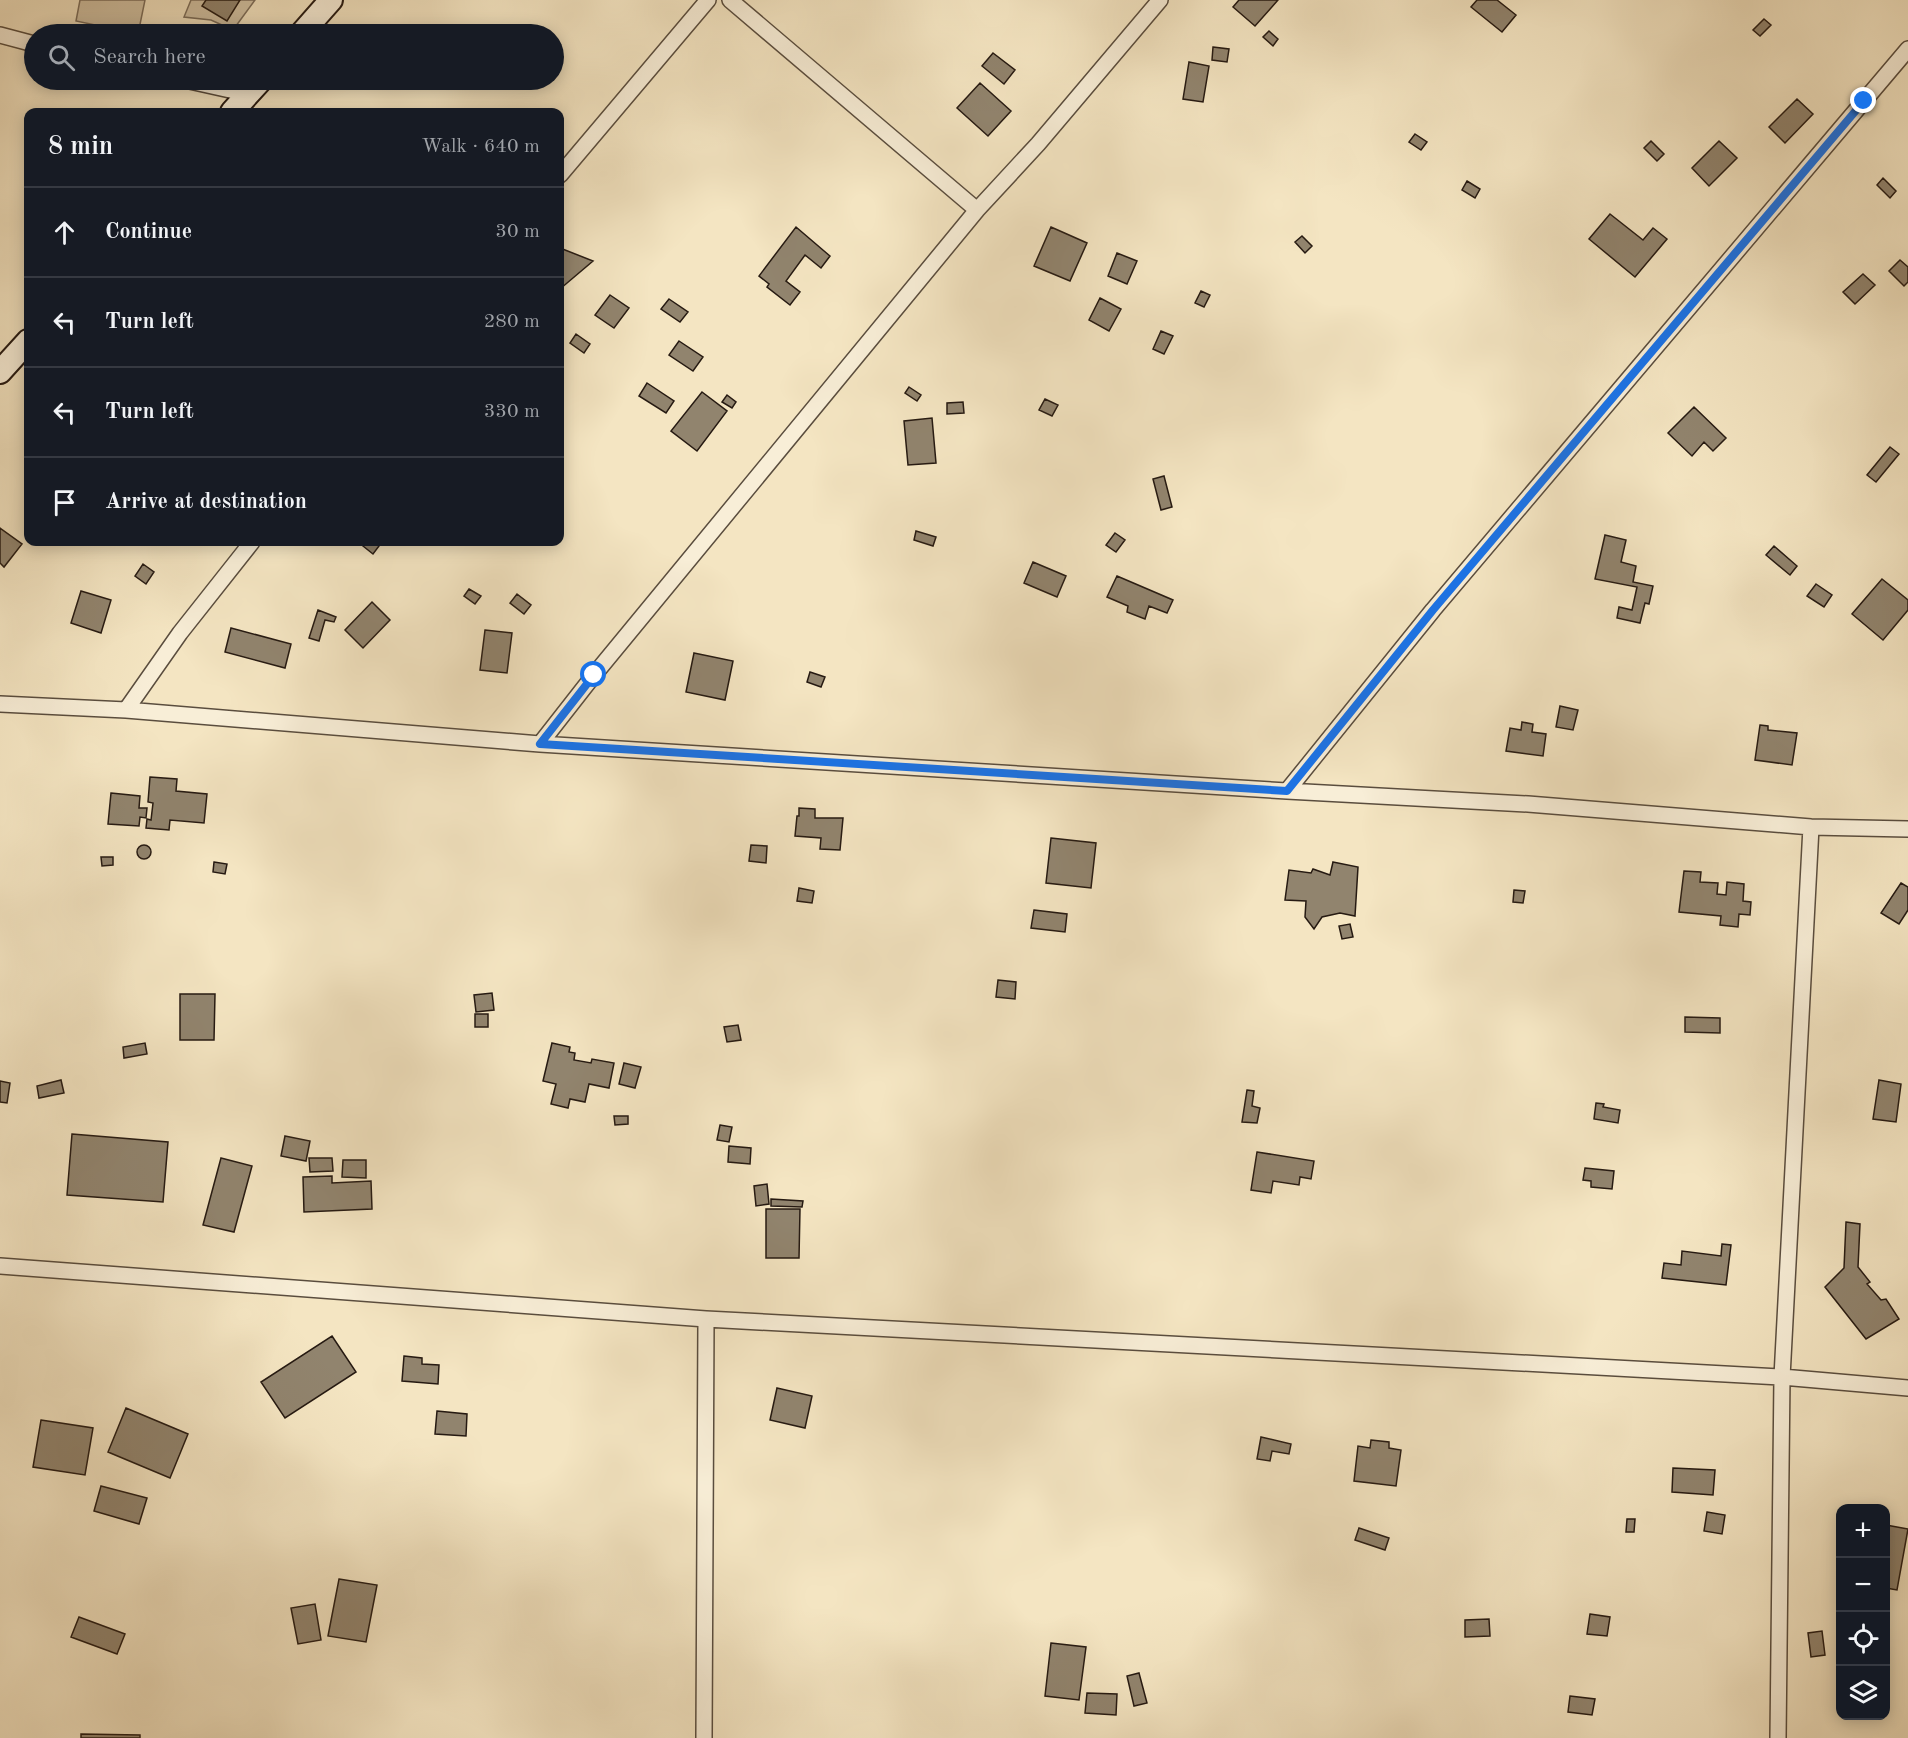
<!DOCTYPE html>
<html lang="en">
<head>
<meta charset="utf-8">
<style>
  body { margin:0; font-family:"Old Standard TT",serif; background:#20242c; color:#f1f3f6 }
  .controls { position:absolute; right:18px; bottom:18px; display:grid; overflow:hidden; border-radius:12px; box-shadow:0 3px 15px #0003 }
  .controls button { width:54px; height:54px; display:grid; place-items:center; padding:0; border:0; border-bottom:2px solid #363941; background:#171b24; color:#f1f3f6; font:30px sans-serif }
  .stop { position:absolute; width:18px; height:18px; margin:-14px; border:4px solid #1a73e8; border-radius:50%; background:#fff }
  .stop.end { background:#1a73e8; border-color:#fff; box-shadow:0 2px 6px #0008 }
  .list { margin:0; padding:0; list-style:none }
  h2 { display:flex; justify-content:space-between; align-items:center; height:78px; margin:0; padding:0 24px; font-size:26px }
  h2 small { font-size:20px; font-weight:400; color:#9ea1a6 }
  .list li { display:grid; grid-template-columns:39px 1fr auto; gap:18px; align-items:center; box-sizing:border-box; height:90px; padding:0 24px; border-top:2px solid #363941 }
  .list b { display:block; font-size:22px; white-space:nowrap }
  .list em { font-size:20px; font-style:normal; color:#9ea1a6 }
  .icon { flex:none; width:33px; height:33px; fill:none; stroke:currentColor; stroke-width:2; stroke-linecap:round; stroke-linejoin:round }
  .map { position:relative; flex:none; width:1908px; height:1738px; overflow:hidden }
  .search { position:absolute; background:#171b24; box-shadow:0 3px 15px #0003; left:24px; top:24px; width:540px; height:66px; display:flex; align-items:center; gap:15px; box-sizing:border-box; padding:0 21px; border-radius:33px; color:#9ea1a6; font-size:22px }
  .panel { position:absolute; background:#171b24; box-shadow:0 3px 15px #0003; left:24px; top:108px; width:540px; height:438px; border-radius:12px }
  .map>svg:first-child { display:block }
  .green { fill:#d1c2a4; stroke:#7c6e5b; stroke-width:1.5 }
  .building { fill:#91846e; stroke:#261a12; stroke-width:1.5 }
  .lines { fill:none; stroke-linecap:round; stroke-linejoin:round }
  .minor-casing { stroke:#5a4d3e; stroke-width:18 }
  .secondary-casing { stroke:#261a12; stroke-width:26 }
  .minor { stroke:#f8eed7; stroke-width:15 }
  .secondary { stroke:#f8eed7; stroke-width:22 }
  .route { stroke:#1a73e8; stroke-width:8 }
</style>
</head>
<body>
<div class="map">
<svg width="1908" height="1738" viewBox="0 0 1908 1738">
  <rect width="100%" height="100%" fill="#f4e5c2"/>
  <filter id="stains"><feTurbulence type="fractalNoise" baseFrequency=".00333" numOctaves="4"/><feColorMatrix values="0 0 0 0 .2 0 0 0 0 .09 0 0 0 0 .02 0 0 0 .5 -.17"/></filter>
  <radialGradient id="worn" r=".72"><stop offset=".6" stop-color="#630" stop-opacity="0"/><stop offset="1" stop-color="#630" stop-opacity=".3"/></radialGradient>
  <!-- green -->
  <path class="green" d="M80,0h65l-7,34 -62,-13z
    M191,0h64l-22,30 -22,-10 -27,-3z"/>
  <!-- building -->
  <path class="building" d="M206,0h34l-13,21 -25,-15z
    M1239,0h39l-23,26 -22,-19z
    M1477,0h20l19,15 -14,17 -31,-25z
    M1764,19l7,6 -11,11 -7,-6z
    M1269,31l9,8 -5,7 -10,-9z
    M1213,47l16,2 -2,13 -15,-2z
    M993,53l22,17 -11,14 -22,-18z
    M1189,62l20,4 -6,36 -20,-3z
    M980,83l31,28 -23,25 -31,-28z
    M1797,99l16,15 -28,29 -16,-16z
    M1415,134l12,8 -6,8 -12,-8z
    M1651,141l13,13 -7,7 -13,-13z
    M1719,141l18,17 -28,28 -17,-18z
    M1883,178l13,13 -6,7 -13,-13z
    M1467,181l13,8 -5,9 -13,-8z
    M1610,214l33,26 10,-12 14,11 -32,38 -46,-38z
    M796,227l34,29 -9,12 -16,-13 -19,26 14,11 -10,13 -23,-18 2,-3 -10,-8z
    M1051,227l36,16 -17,38 -36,-15z
    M1302,236l10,10 -7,7 -10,-11z
    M560,248l33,13 -33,28z
    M1117,253l20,8 -10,23 -19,-8z
    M1900,260l8,7v15l-4,4 -15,-15z
    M1863,274l12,11 -20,19 -12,-12z
    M1201,291l9,4 -6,12 -9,-4z
    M610,295l19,13 -15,20 -19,-13z
    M1100,298l21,11 -12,22 -20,-11z
    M669,299l19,13 -8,10 -19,-13z
    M1161,331l12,5 -9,18 -11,-5z
    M576,334l14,10 -6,9 -14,-10z
    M679,341l24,16 -10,14 -24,-16z
    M647,383l27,18 -8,12 -27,-17z
    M909,387l12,8 -4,6 -12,-8z
    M702,392l25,19 -30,40 -26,-20z
    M727,395l9,7 -4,6 -10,-6z
    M1045,399l13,6 -6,11 -13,-6z
    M963,402l1,11 -17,1v-11z
    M1694,407l32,31 -13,13 -9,-9 -12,14 -24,-23z
    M932,418l4,45 -28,2 -4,-44z
    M1890,447l9,7 -23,28 -9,-7z
    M1164,476l8,31 -11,3 -8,-31z
    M0,528l22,16 -18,23 -4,-4z
    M916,531l20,6 -3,9 -19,-6z
    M1115,533l10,7 -9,12 -10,-7z
    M1605,535l21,5 -5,22 15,4 -3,16 20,4 -4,18 -4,-1 -5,20 -23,-5 2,-11 13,3 5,-23 -42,-8z
    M367,542h15l-9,12 -10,-8z
    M1774,546l23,20 -7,9 -24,-20z
    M1033,562l33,14 -9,21 -33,-14z
    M143,564l11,8 -8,12 -11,-8z
    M1117,576l56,24 -6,13 -18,-7 -4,13 -18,-7 1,-6 -21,-9z
    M1882,579l26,21v10l-25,30 -31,-26z
    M1816,584l16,11 -8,12 -17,-11z
    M469,589l12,7 -6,8 -11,-8z
    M81,591l30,9 -10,33 -30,-10z
    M517,594l14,11 -7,9 -14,-11z
    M372,602l18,18 -27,28 -18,-18z
    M318,610l18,7 -2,5 -9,-2 -6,21 -10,-3z
    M231,628l60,16 -6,24 -60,-16z
    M485,630l27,3 -5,40 -27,-3z
    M694,653l39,8 -8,39 -39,-8z
    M810,672l15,5 -4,10 -14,-5z
    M1560,706l18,4 -5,20 -17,-3z
    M1522,722l11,2 -1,8 14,2 -3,22 -37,-5 4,-23 11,2z
    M1760,725l8,1v4l29,3 -5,32 -37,-5z
    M150,777l27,2 -1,12 31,3 -3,29 -34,-3 -1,10 -23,-2 1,-9 4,1 2,-17 -5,-1z
    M111,793l29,3 -1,12h8l-1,10 -6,-1 -1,9 -31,-2z
    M799,808l16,1v9h28l-3,32 -20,-1 1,-11 -26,-2 2,-20h2z
    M1051,838l45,5 -5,45 -45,-5z
    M137 852a7 7 0 1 1 14 0a7 7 0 1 1-14 0Z
    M751,845l16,1 -1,17 -17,-2z
    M101,857h12v8l-11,1z
    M214,862l13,2 -2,10 -12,-2z
    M1333,862l25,5 -3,49 -15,-3 -18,4 -8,12 -9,-12 1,-16 -21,-1 4,-30 22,3 2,-4 17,6z
    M1684,871l17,1 -1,10 18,1 -1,11 9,1 1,-13 17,2 -1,17 8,1 -1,13 -11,-1 -1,13 -18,-2 1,-9 -42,-4z
    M1901,883l7,4v23l-9,14 -18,-11z
    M799,888l15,3 -2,12 -15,-2z
    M1514,890l11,1 -2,12 -10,-1z
    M1034,910l33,4 -2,18 -34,-4z
    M1350,924l3,13 -11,2 -3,-13z
    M998,980l18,2 -1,17 -19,-2z
    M492,993l2,17 -18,2 -2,-17z
    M180,994h35l-1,46h-34z
    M475,1014h13v13h-13z
    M1685,1017l35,1v15l-35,-1z
    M738,1025l3,15 -14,2 -3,-15z
    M145,1043l2,11 -23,4 -1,-11z
    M552,1043l18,4 -1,5 6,1 -1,7 17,3 1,-4 22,4 -5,25 -20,-4 -4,18 -15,-3 -2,9 -17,-4 5,-20 -13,-3z
    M624,1063l17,4 -6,21 -16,-4z
    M61,1080l3,13 -25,5 -2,-12z
    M1879,1080l22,4 -5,38 -23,-3z
    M0,1081l10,2 -3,20 -7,-1z
    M1247,1090l7,1 -2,15 8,2 -3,15 -15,-1z
    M1596,1103l8,1 -1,3 17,3 -2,13 -24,-4z
    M614,1116h14v8l-13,1z
    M720,1125l12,2 -3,15 -12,-2z
    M72,1134l96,8 -5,60 -96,-7z
    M285,1136l25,5 -4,20 -25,-5z
    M729,1146l22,2 -1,16 -22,-2z
    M1257,1152l57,9 -3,18 -11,-2 -1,8 -26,-4 -2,12 -20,-3z
    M221,1158l31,8 -18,66 -31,-7z
    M309,1158h23l1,13 -23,1z
    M343,1160h23v18l-24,-1z
    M1585,1168l29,3 -2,18 -21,-2v-6l-8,-1z
    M332,1176v7l39,-2 1,28 -68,3 -1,-35z
    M767,1184l2,20 -13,2 -2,-20z
    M771,1199l32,2 -1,6 -31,-1z
    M766,1209h34l-1,49h-33z
    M1846,1222l14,2 -2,43 12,15 -3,2 14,16 5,-1 13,20 -33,20 -41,-52 19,-19z
    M1722,1244l9,1 -5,40 -64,-7 2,-15 17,2 1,-14 39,5z
    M332,1336l24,36 -71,46 -24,-36z
    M404,1356l18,2v6l17,1 -1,19 -36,-3z
    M777,1388l35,8 -7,32 -35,-8z
    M126,1408l62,26 -18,44 -62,-26z
    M437,1411l30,3 -1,22 -31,-2z
    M41,1420l52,8 -8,47 -52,-8z
    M1261,1437l30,7 -2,10 -17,-3 -2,10 -13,-2z
    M1371,1440l18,2v6l12,2 -5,36 -42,-5 4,-35 12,2z
    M1673,1468l42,2 -2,25 -41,-3z
    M101,1486l46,12 -8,26 -45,-13z
    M1707,1512l18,3 -3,19 -18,-3z
    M1627,1519h8l-1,13h-8z
    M1886,1525l22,4 -11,61 -11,-2z
    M1359,1528l30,10 -4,12 -30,-10z
    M339,1579l38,6 -11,57 -38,-6z
    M315,1604l6,36 -23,4 -7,-36z
    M1590,1614l20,3 -3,19 -20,-2z
    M79,1617l46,17 -8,20 -46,-17z
    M1489,1619l1,17 -25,1v-17z
    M1822,1631l3,24 -14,2 -3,-24z
    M1051,1643l35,4 -7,53 -34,-4z
    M1139,1673l8,30 -13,3 -7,-30z
    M1087,1693l30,1 -1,21 -31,-2z
    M1570,1696l25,3 -3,16 -24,-3z
    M81,1734l59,1v3h-59z"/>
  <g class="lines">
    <defs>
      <path id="minor" d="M730,0l247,210
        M0,35l34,9
        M185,80l63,14
        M560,175l148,-175
        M0,704l126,6 414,34 747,47 241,13 283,23 97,2
        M126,710l54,-77 72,-91
        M540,744l54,-69 383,-465 61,-66 122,-144
        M1287,791l146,-181 475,-561
        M0,1266l706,53 1076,58 126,11
        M704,1738l2,-419
        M1778,1738l4,-361 29,-550"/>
      <path id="secondary" d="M301,34l30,-34
        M232,112l29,-32
        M0,372l28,-31"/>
    </defs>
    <!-- minor casing -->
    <use href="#minor" class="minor-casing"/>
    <!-- secondary casing -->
    <use href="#secondary" class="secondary-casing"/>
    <!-- minor -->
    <use href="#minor" class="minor"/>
    <!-- secondary -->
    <use href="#secondary" class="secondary"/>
  </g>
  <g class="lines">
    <!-- route -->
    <path class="route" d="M594,675l-54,69 747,47 146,-181 431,-509"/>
  </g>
  <rect width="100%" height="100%" filter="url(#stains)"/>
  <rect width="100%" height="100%" fill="url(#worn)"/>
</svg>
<div class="controls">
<button>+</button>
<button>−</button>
<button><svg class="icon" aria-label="locate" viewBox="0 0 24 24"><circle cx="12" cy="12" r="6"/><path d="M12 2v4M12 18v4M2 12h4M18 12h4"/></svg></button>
<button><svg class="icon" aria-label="layers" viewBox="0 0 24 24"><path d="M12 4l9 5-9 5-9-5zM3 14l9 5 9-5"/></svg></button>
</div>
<div class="stop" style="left:594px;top:675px"></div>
<div class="stop end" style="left:1864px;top:101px"></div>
<div class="search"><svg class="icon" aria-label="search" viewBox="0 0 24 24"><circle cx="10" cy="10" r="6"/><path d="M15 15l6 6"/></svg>Search here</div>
<section class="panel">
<h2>8 min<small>Walk · 640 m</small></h2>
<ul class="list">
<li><svg class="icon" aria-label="ahead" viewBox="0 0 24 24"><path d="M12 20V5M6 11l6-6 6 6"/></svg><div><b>Continue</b></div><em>30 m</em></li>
<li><svg class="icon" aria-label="left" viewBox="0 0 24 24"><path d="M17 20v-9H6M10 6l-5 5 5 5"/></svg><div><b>Turn left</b></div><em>280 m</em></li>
<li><svg class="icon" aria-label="left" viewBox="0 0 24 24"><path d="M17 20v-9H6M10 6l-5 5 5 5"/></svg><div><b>Turn left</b></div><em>330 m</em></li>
<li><svg class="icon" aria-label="arrive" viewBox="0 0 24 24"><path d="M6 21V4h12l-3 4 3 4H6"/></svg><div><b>Arrive at destination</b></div></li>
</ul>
</section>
</div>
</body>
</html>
